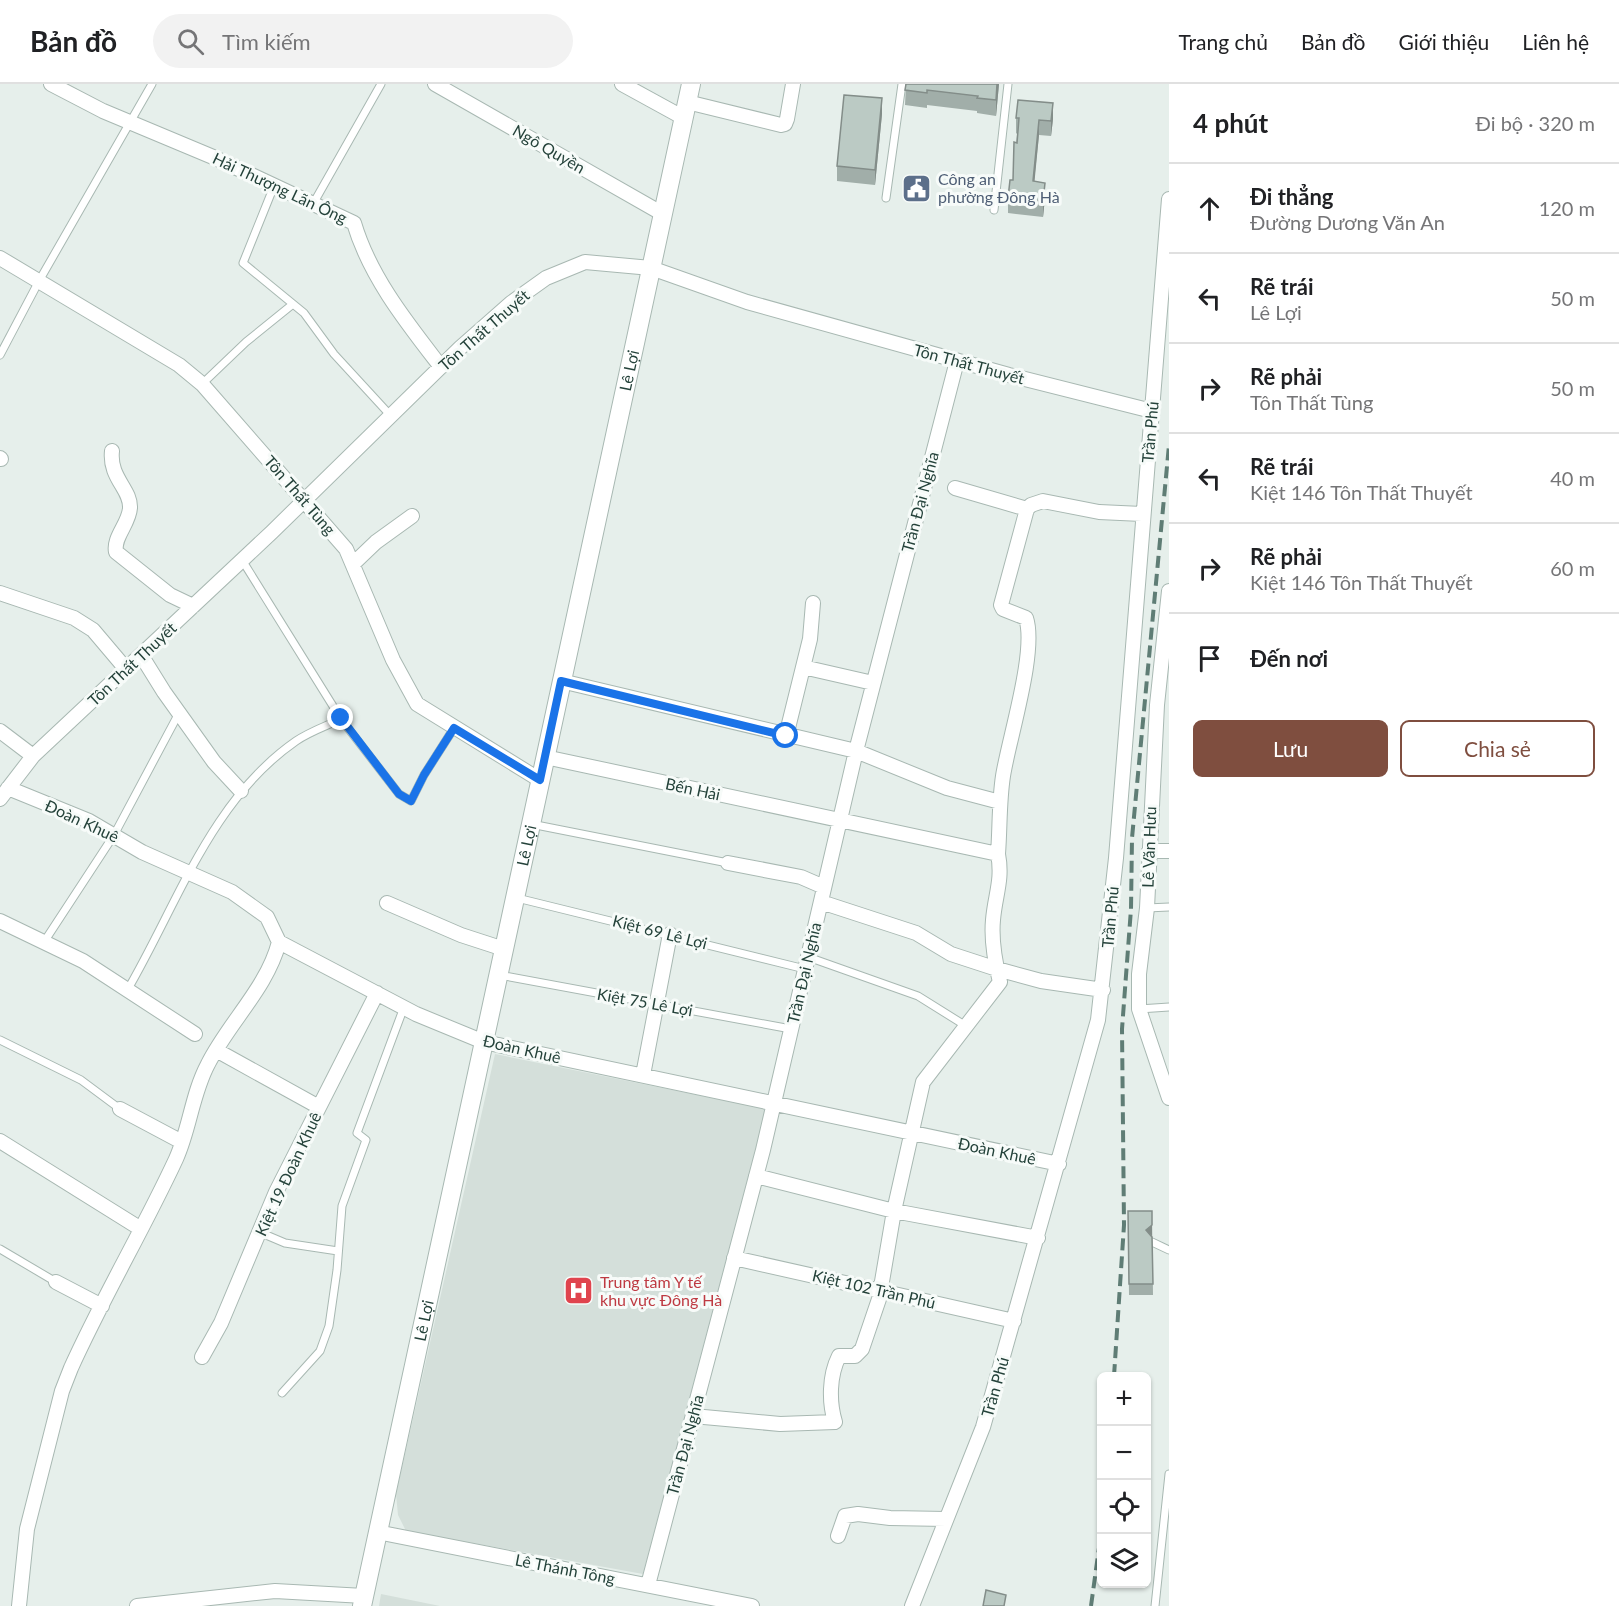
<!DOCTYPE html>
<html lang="vi">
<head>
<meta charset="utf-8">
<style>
  body { margin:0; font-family:Lato,sans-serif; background:#f2f2f2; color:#202124 }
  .controls { position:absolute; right:18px; bottom:18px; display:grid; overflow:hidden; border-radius:9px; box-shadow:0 2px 4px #0004 }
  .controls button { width:54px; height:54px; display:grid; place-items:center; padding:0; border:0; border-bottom:2px solid #e0e0e0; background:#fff; color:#202124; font:30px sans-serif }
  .stop { position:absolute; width:18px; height:18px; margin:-14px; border:4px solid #1a73e8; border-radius:50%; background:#fff }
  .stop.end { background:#1a73e8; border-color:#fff; box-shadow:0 2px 6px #0008 }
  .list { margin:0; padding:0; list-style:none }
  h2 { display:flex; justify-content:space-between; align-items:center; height:78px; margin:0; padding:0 24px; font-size:26px }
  h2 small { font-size:20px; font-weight:400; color:#757577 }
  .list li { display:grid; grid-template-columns:39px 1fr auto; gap:18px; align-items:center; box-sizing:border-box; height:90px; padding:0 24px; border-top:2px solid #e0e0e0 }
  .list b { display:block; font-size:22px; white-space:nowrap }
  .list p { margin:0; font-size:20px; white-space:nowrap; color:#757577 }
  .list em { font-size:20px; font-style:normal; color:#757577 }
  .actions { display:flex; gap:12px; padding:18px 24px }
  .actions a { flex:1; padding:14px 0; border:2px solid #7f4e3f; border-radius:9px; text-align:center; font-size:21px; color:#7f4e3f }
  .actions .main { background:#7f4e3f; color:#fff }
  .icon { flex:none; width:33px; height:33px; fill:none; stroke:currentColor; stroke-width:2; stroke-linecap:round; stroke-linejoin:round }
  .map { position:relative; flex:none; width:1169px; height:1522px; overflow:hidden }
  header { display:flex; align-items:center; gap:36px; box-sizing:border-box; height:84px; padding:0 30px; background:#fff; border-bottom:2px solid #e0e0e0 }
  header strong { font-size:28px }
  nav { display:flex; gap:33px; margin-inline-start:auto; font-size:21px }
  .search { width:420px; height:54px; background:#f2f2f2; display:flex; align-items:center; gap:15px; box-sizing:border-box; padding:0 21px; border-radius:33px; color:#757577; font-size:22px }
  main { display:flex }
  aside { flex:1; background:#fff }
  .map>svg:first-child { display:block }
  .built { fill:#d4dfda }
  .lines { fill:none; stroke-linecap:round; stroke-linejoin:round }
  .service-casing { stroke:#a8b8b2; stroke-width:9 }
  .minor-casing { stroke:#a8b8b2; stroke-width:16 }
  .tertiary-casing { stroke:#a8b8b2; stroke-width:20 }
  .service { stroke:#fff; stroke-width:7 }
  .minor { stroke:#fff; stroke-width:14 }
  .tertiary { stroke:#fff; stroke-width:18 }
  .rail { stroke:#5f7d75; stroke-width:4; stroke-dasharray:12 6; stroke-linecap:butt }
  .wall { fill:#a1aea9 }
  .shaded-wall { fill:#838d89 }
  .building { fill:#bbcac4; stroke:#838d89; stroke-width:1.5 }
  .route { stroke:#1a73e8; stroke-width:8 }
  .labels { text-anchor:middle; stroke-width:6; stroke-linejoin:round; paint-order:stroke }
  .street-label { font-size:16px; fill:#24423a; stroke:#f7fbf9 }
  .service-label { font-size:16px; fill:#4e5e75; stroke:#f7fbf9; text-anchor:start }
  .health-label { font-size:16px; fill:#be3a42; stroke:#f7fbf9; text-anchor:start }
</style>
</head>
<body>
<header>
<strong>Bản đồ</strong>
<div class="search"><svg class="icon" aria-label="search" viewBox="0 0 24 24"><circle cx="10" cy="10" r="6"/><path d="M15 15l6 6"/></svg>Tìm kiếm</div>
<nav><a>Trang chủ</a><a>Bản đồ</a><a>Giới thiệu</a><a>Liên hệ</a></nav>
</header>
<main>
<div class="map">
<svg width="1169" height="1522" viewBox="0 0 1169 1522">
  <rect width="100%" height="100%" fill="#e6efeb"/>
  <!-- built -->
  <path class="built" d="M495,970l271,55 -123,465 -237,-43 -8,-16 -2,-21z
    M381,1510l59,12h-61z"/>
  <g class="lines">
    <defs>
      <path id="service" d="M274,102l-31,77 61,50 30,41 57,62
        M886,114l16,-114
        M313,120l68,-120
        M994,126l14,-126
        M0,271l39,-74 113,-197
        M202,300l44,-42 47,-38
        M242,476l99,159 58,75 12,7 13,-26 30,-47
        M531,740l197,39
        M517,814l288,71
        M1147,824l22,-1
        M44,858l70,-107 65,-122
        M808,873l110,39 48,30
        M499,891l292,54
        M128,905c50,-86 83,-189 168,-248 13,-9 30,-15 45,-22
        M1139,925l30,-2
        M0,956l81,40 39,29
        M259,1148l26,11 53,8
        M1152,1158l17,8
        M0,1165l56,33
        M282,1309l38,-42 9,-25 8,-56 5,-64 24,-66 -9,-7 47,-126
        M1155,1522l14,-132"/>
      <path id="minor" d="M51,0l52,27 110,46 141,66c16,54 53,100 87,144
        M435,0l228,130
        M622,0l62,34
        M687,18l94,23 4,-1 2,-5 6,-35
        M0,174l179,107 23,19 144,165 47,111 24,44 123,76
        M112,367c-3,27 19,38 18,57 -1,16 -17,29 -14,44l54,43 23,11
        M0,374l1,1
        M955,404l72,21
        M353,480l23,-22 36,-26
        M1169,507l-12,114 -10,203 -8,66v35l30,89
        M0,509l74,25 19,12 33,39
        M141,571l23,37 50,70 27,29
        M803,583l70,16
        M561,597l295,70 91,37 53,14
        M0,647l33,25
        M786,652l24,-97 3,-36
        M545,673l453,97c5,26 -3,41 -5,66 -2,21 2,42 7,62l-77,100 -29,129 -15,88 -17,50 -7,7h-16c-10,20 -10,46 -4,66l-55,2 -87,-8
        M8,704l81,33 53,31 90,40 35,25 12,25 137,72 68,28 575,122
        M0,715l33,-43 239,-224 188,-184 51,-45 35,-25 39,-16 66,6 96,34 262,73 143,36
        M1149,767h20
        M998,770c2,-26 1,-52 5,-78 6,-38 34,-125 23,-158l-23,-9 -2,-4 26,-96 4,-4 12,-4 56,11 43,2
        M728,779l73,14 23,10
        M821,818l95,31 35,21 46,15 44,12 62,9
        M387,819l74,32 43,14
        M0,837l83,40 112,73
        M216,966l103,57
        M643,991l27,-141
        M120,1025l62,33
        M0,1057l141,88
        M756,1092l138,35 144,27
        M734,1174l280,63
        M56,1198l46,24
        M202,1273l19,-34 55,-131 101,-199
        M377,1448l375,74
        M838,1452l7,-20 13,-2 32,4 56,1
        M648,1501l115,-435 93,-399 101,-390
        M19,1522l8,-77 35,-138 9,-23c32,-71 72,-138 105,-209 14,-31 16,-65 32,-95 21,-42 59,-76 71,-122
        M137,1522l138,-15 89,5
        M912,1522l71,-179 115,-407 18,-162 53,-659"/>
      <g id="tertiary">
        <path id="s1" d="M362,1522l329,-1522"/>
      </g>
    </defs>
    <!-- service casing -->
    <use href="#service" class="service-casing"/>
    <!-- minor casing -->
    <use href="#minor" class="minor-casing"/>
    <!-- tertiary casing -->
    <use href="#tertiary" class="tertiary-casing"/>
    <!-- service -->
    <use href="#service" class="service"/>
    <!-- minor -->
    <use href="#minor" class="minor"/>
    <!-- tertiary -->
    <use href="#tertiary" class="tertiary"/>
    <!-- rail -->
    <path class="rail" d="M1114,1292l10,-151 -2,-196 9,-120 1,-71 37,-393
      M1091,1522l11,-80"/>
  </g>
  <!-- wall -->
  <path class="wall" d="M906,0h93l-3,32 -19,-3v-2l-50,-6v3l-22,-3z
    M882,30l-7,71 -38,-4v-15z
    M1016,34l37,1 -2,17 -12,-1 -5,47 11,16 -2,19 -35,-4v-15l5,-18 4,-46 -1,-1z
    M1128,1127h24l1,84h-24z"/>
  <!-- shaded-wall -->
  <path class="shaded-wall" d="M997,0h2l-3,32v-16z
    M882,14v16l-7,71v-15z
    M1053,19v16l-2,17v-15z
    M1039,36v15l-6,62v-16z
    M1045,99v15l-2,19v-16z
    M1152,1141v11l-6,-6z"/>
  <!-- building -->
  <path class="building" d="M906,0h91l-1,16 -19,-2 1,-2 -51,-6v3l-22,-3z
    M844,11l38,3 -7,72 -38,-4z
    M1018,16l35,3 -2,18 -12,-1 -6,61 12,2 -2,18 -35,-3 2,-18h3l1,-38 3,1 2,-25h-3z
    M1128,1127h24v14l-6,5 6,7 1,47h-24z
    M986,1506l20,5 -2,11h-21z"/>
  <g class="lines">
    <!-- route -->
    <path class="route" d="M341,634l58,76 12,7 13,-26 30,-47 86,52 21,-99 225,55"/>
  </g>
  <!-- icons -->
  <defs>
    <symbol id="civic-square" viewBox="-11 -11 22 22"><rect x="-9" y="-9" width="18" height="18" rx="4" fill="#5c6f8a" stroke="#f7fbf9"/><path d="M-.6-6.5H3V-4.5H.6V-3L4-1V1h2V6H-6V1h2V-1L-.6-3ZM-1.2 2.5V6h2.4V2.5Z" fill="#fff"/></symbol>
    <symbol id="hospital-square" viewBox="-11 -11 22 22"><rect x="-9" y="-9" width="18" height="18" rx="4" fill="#e0444e" stroke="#f7fbf9"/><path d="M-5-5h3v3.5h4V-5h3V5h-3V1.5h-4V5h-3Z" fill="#fff"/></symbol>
  </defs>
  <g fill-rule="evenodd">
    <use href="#civic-square" x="900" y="88" width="33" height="33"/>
    <use href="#hospital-square" x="562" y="1190" width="33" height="33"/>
  </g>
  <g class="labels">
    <!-- street labels -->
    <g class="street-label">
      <text transform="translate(549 65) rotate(30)" y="6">Ngô Quyền</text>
      <text transform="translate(280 104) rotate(25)" y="6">Hải Thượng Lãn Ông</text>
      <text transform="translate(484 246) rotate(-41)" y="6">Tôn Thất Thuyết</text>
      <text transform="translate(969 280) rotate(15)" y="6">Tôn Thất Thuyết</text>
      <text dy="6" stroke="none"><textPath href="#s1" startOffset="1264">Lê Lợi</textPath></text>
      <text transform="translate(1150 348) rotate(-85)" y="6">Trần Phú</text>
      <text transform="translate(300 411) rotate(49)" y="6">Tôn Thất Tùng</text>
      <text transform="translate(920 418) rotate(-75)" y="6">Trần Đại Nghĩa</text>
      <text transform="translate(132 580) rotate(-43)" y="6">Tôn Thất Thuyết</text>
      <text transform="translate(693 705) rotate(12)" y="6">Bến Hải</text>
      <text transform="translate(82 737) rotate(25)" y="6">Đoàn Khuê</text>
      <text dy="6" stroke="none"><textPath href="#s1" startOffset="778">Lê Lợi</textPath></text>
      <text transform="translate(1149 763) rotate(-88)" y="6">Lê Văn Hưu</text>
      <text transform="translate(1110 833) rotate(-85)" y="6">Trần Phú</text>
      <text transform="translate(660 848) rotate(14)" y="6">Kiệt 69 Lê Lợi</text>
      <text transform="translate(804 889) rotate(-77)" y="6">Trần Đại Nghĩa</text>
      <text transform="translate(645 918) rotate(10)" y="6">Kiệt 75 Lê Lợi</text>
      <text transform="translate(522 965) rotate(13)" y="6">Đoàn Khuê</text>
      <text transform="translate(997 1067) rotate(12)" y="6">Đoàn Khuê</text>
      <text transform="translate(288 1090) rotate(-65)" y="6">Kiệt 19 Đoàn Khuê</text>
      <text transform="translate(874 1205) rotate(13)" y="6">Kiệt 102 Trần Phú</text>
      <text dy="6" stroke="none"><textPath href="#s1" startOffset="292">Lê Lợi</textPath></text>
      <text transform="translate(995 1303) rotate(-74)" y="6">Trần Phú</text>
      <text transform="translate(685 1361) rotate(-75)" y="6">Trần Đại Nghĩa</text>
      <text transform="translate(565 1485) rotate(11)" y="6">Lê Thánh Tông</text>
    </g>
    <!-- service labels -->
    <g class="service-label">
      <text x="938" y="101">Công an<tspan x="938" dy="18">phường Đông Hà</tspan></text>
    </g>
    <!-- health labels -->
    <g class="health-label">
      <text x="600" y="1204">Trung tâm Y tế<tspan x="600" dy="18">khu vực Đông Hà</tspan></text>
    </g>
  </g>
</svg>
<div class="controls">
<button>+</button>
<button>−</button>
<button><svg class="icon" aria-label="locate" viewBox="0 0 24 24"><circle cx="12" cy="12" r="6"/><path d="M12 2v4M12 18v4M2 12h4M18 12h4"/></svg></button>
<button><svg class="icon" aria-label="layers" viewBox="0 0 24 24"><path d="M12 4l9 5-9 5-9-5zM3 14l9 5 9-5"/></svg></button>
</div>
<div class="stop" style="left:786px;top:652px"></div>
<div class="stop end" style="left:341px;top:634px"></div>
</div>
<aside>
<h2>4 phút<small>Đi bộ · 320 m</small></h2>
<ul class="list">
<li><svg class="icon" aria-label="ahead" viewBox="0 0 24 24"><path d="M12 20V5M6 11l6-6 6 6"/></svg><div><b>Đi thẳng</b><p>Đường Dương Văn An</p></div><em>120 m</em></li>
<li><svg class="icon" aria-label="left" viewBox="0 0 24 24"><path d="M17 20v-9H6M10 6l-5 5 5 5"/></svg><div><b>Rẽ trái</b><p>Lê Lợi</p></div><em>50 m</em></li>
<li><svg class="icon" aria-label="right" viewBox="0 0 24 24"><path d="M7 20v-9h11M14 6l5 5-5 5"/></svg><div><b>Rẽ phải</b><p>Tôn Thất Tùng</p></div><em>50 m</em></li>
<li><svg class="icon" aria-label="left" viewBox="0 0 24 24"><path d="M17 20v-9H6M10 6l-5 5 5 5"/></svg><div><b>Rẽ trái</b><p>Kiệt 146 Tôn Thất Thuyết</p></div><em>40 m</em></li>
<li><svg class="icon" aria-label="right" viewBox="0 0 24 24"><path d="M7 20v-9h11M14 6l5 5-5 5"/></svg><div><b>Rẽ phải</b><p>Kiệt 146 Tôn Thất Thuyết</p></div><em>60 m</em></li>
<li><svg class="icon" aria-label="arrive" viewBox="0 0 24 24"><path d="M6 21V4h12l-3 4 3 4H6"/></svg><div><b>Đến nơi</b></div></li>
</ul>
<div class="actions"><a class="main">Lưu</a><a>Chia sẻ</a></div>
</aside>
</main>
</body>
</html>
